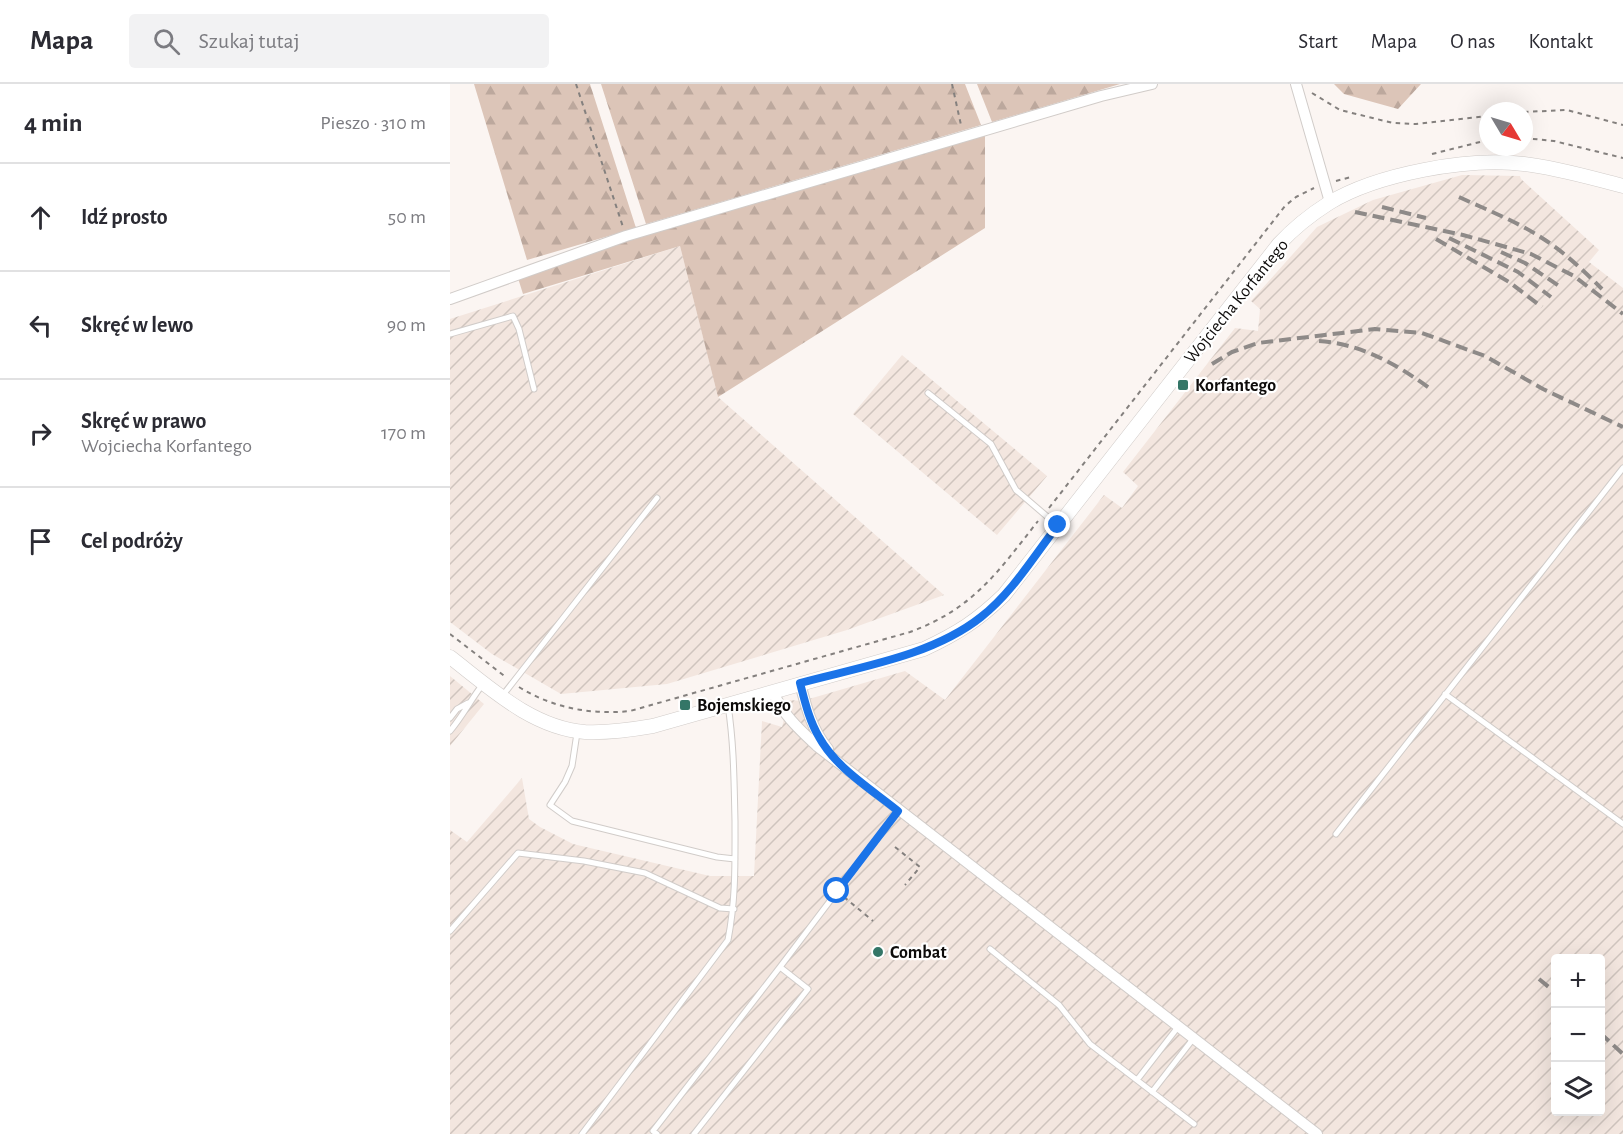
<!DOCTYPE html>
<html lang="pl">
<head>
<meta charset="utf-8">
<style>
  body { margin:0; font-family:"Alegreya Sans",sans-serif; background:#f2f2f3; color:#2b2b33 }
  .controls { position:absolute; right:18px; bottom:18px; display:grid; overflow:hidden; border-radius:6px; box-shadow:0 6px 24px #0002 }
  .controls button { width:54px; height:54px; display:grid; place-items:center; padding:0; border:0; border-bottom:2px solid #e1e1e2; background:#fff; color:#2b2b33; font:30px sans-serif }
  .compass { position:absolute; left:1029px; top:18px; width:54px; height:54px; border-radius:50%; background:#fff; box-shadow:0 6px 24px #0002; rotate:128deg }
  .stop { position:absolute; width:18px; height:18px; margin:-14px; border:4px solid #1a73e8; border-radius:50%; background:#fff }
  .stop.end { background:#1a73e8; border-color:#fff; box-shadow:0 2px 6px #0008 }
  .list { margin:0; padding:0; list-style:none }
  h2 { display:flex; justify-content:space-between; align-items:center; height:78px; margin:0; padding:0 24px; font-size:26px }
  h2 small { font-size:20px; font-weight:400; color:#7c7c81 }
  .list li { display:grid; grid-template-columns:39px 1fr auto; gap:18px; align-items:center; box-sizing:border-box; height:108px; padding:0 24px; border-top:2px solid #e1e1e2 }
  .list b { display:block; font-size:22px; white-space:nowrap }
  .list p { margin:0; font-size:20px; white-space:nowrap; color:#7c7c81 }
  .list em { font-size:20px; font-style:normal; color:#7c7c81 }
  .icon { flex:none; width:33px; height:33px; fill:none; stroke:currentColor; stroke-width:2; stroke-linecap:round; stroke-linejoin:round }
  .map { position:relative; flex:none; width:1173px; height:1050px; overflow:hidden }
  header { display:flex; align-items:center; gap:36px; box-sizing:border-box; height:84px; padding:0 30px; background:#fff; border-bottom:2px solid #e1e1e2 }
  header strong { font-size:28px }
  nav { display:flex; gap:33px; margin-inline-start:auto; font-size:21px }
  .search { width:420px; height:54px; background:#f2f2f3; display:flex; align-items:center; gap:15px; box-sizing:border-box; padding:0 21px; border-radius:6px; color:#7c7c81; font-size:22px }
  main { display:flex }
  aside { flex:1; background:#fff }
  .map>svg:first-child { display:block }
  .industrial { fill:url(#industrial-furrows); fill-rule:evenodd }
  .forest { fill:url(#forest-firs) }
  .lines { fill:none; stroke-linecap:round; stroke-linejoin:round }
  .service-casing { stroke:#d1ccc9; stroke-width:7 }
  .minor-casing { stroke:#d1ccc9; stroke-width:12 }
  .tertiary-casing { stroke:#d1ccc9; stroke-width:15 }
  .path { stroke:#84807e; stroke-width:2; stroke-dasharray:4.5 4.5; stroke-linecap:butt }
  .service { stroke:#fff; stroke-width:5 }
  .minor { stroke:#fff; stroke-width:10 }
  .tertiary { stroke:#fff; stroke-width:14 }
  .rail { stroke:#8e8a88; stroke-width:4; stroke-dasharray:12 6; stroke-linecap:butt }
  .route { stroke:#1a73e8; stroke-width:8 }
  .poi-dot { fill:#347667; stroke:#fff; stroke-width:2 }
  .labels { text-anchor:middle; stroke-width:4.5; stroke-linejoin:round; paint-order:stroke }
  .street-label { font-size:18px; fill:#0d0b0a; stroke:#fff }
  .poi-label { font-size:18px; font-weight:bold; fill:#0d0b0a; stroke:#fff; text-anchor:start }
</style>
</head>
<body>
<header>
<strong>Mapa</strong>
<div class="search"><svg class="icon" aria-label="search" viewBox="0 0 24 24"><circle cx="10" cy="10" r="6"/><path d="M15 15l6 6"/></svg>Szukaj tutaj</div>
<nav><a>Start</a><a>Mapa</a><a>O nas</a><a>Kontakt</a></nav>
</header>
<main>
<aside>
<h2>4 min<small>Pieszo · 310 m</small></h2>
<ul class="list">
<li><svg class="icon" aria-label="ahead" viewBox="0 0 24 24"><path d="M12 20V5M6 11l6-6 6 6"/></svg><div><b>Idź prosto</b></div><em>50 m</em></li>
<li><svg class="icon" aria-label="left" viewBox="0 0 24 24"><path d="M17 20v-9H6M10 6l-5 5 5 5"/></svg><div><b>Skręć w lewo</b></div><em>90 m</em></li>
<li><svg class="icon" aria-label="right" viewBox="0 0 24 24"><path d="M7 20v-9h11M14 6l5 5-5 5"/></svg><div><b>Skręć w prawo</b><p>Wojciecha Korfantego</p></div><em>170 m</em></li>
<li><svg class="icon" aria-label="arrive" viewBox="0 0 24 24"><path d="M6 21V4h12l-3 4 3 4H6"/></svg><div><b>Cel podróży</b></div></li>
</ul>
</aside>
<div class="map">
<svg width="1173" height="1050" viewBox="0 0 1173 1050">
  <defs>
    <pattern id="industrial-furrows" width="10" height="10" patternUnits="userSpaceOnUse" patternTransform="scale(1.5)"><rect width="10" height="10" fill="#f3e6df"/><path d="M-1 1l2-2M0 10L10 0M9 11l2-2" fill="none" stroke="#cfc4be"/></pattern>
    <pattern id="forest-firs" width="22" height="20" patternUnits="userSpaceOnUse" patternTransform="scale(1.5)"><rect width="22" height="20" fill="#dcc5b8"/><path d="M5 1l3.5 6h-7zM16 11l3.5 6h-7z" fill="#bca89d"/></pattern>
  </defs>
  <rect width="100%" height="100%" fill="#fbf5f2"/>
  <!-- industrial -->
  <path class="industrial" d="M1012,91l58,1 1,3 78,71 -10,12 34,26v846h-1173v-304l17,12 55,-64 7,41 11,8 33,17 137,32h44l8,-155 20,6 7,-27 13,1 103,-30 40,29 159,-205 18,13 16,-22 -15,-14 112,-144 23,3 2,-22 -9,-8 66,-74 56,-27zM1106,874h44v154h-44z
    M230,162l38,151 226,198 -97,35 -180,54 -106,10 -69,-40 -42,-32v-303z
    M452,271l145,121 -50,59 -144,-121z
    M0,592l34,28 -34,42z"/>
  <!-- forest -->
  <path class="forest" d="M24,0h116l46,144 -109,32z
    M151,0h364l16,41 -335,99z
    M527,0h143l-128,38z
    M884,0h87l-23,25 -54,-15z
    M535,52v92l-267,169 -38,-151 -157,48 -6,-19 447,-138z"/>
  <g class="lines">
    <defs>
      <path id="service" d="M0,250l63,-18 6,13 15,60
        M478,309l63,51 25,46 41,35
        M995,610l178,130
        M53,611l154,-197
        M0,634l7,-9 11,-6
        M0,647c13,-15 21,-32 33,-47
        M127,649l-5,33 -7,16 -15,23 22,16 145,36 18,2
        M886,750l287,-366
        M0,847l68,-78 66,8 61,12 75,35 14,1
        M540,865l69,56 31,39 104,80
        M687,996l41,-53
        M702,1008l41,-53
        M132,1050l146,-194c8,-42 7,-77 7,-119 -1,-41 -1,-76 -7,-116
        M207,1050l-4,-3 127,-164 118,-156
        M244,1050l114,-145 -28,-22"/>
      <path id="minor" d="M846,0l34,118
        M0,215l176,-63 475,-140 51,-12
        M350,599c6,24 12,47 28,66
        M323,607c8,22 27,39 44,55l500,388"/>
      <path id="tertiary" d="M0,573c39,30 82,71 135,75 23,1 45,-2 68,-6l271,-77c34,-16 53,-28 80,-54l275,-351c15,-16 31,-29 50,-41 48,-29 139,-46 195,-39 34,4 67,14 99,22"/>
    </defs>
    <!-- service casing -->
    <use href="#service" class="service-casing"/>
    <!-- minor casing -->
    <use href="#minor" class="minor-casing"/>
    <!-- tertiary casing -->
    <use href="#tertiary" class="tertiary-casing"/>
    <!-- path -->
    <path class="path" d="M126,0l47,143
      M502,0l9,41
      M862,9l28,17 53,13 23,1 72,-8
      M1074,28l43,-2 56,15
      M1074,54l30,3 69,17
      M982,70l56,-14
      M886,97l15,-4
      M599,424l236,-302 11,-9 18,-9
      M0,550l57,44
      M69,603c34,21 71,28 111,24l280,-79c63,-23 88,-60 128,-111
      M445,763l25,20 -15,18
      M394,813l29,24"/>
    <!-- service -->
    <use href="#service" class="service"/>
    <!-- minor -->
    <use href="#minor" class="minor"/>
    <!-- tertiary -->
    <use href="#tertiary" class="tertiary"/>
    <!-- rail -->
    <path class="rail" d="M1009,113c28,13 57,24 83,41 22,14 41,32 60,51
      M932,123l44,11
      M905,128l108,23 68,19 43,22 49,38
      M999,154l69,34 33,25
      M986,155l73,43 33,25
      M1051,168l24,11 34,23
      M869,257c43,3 79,24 113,49
      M762,280l20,-12 26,-9 117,-14 47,4 63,23 58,33 80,38
      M1089,895l17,14
      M1150,949l23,21"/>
  </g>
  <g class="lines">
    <!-- route -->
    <path class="route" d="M387,807l61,-80c-27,-22 -62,-43 -79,-74 -10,-17 -14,-35 -19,-54 59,-16 132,-27 181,-66 31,-24 53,-61 77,-92"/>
  </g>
  <!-- markers -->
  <g class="poi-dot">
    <rect x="727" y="295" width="12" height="12" rx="3"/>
    <rect x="229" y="615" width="12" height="12" rx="3"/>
    <circle cx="428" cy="868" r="6"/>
  </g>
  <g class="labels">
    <!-- street labels -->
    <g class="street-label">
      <text transform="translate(786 217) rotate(-51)" y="6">Wojciecha Korfantego</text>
    </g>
    <!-- poi labels -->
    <g class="poi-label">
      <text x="745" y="307">Korfantego</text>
      <text x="247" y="627">Bojemskiego</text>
      <text x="440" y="874">Combat</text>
    </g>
  </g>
</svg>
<div class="controls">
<button>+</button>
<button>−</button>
<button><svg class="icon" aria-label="layers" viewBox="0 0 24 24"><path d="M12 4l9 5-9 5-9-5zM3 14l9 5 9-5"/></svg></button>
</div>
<svg class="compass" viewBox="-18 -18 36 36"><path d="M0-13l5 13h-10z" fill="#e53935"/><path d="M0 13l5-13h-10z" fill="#7c7c81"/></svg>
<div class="stop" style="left:387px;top:807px"></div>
<div class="stop end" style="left:608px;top:441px"></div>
</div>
</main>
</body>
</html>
